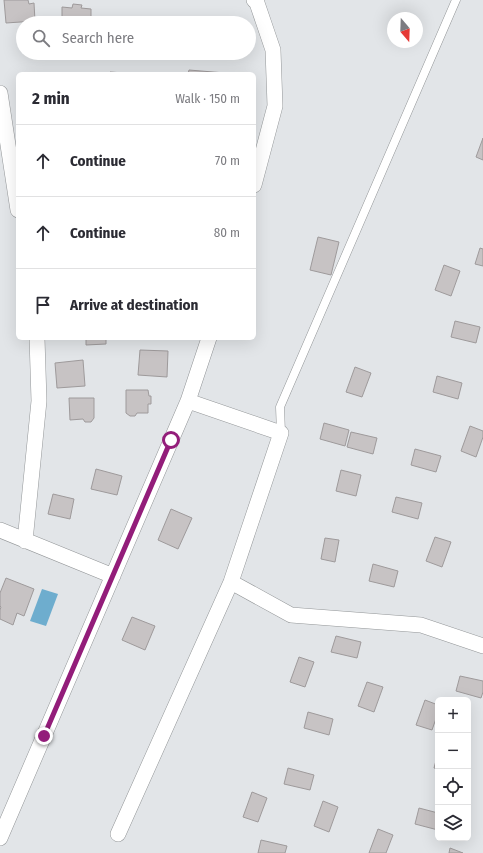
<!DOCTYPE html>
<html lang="en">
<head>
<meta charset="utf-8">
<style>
  body { margin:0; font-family:"Fira Sans Condensed",sans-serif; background:#f2f2f3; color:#2b2b33 }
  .controls { position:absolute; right:12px; bottom:12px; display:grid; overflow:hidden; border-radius:6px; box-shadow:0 4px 16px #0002 }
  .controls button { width:36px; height:36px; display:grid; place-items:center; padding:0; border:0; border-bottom:1px solid #e1e1e2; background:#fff; color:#2b2b33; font:20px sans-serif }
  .compass { position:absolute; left:387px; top:12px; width:36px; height:36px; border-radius:50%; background:#fff; box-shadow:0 4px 16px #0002; rotate:161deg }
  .stop { position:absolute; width:12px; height:12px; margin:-9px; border:3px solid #931d7a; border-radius:50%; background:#fff }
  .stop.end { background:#931d7a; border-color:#fff; box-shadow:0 1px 4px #0008 }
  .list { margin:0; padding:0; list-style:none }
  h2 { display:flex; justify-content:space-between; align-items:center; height:52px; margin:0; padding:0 16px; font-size:17px }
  h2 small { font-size:13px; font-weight:400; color:#7c7c81 }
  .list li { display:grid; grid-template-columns:26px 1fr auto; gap:12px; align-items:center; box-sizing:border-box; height:72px; padding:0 16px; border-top:1px solid #e1e1e2 }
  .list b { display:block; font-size:15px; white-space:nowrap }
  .list em { font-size:13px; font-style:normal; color:#7c7c81 }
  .icon { flex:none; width:22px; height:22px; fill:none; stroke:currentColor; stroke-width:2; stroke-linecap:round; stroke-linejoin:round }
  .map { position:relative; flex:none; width:483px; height:853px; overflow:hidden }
  .search { position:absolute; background:#fff; box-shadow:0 4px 16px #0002; left:16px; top:16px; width:240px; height:44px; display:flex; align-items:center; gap:10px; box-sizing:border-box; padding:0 14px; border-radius:22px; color:#7c7c81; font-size:15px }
  .panel { position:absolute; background:#fff; box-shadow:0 4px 16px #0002; left:16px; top:72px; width:240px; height:268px; border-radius:6px }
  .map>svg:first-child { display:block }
  .water { fill:#6eadce }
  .building { fill:#c7c3c4; stroke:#9e9a9b }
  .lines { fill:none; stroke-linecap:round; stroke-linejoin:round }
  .lane-casing { stroke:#939698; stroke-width:9 }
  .street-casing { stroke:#939698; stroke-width:16 }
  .lane { stroke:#fff; stroke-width:8 }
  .street { stroke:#fff; stroke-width:15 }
  .route { stroke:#931d7a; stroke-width:5 }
</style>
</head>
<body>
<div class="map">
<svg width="483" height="853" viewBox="0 0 483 853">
  <rect width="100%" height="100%" fill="#e2e5e8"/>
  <!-- water -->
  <path class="water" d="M42,589l16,5 -12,32 -16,-5z"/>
  <!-- building -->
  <path class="building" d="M4,0h24l1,4 5,-1 1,18 -29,2z
    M73,4l9,1 -1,3 10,1v14h-29v-16l10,1z
    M189,70l36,3v1h-37z
    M110,72l27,2h-27z
    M483,138v22l-7,-3z
    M318,237l21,5 -8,33 -21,-5z
    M480,248l3,1v17l-8,-2z
    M444,265l16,6 -9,25 -16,-6z
    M455,321l25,6 -4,16 -25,-6z
    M86,338h20v6l-20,1z
    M140,350l28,1 -1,26 -29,-2z
    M83,360l2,26 -28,2 -2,-25z
    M355,367l16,6 -9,24 -16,-5z
    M437,376l25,7 -4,16 -25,-7z
    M126,390h22l1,6h2v8h-3v9h-11l-2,3h-5l-4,-3z
    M69,398h25v20l-3,4h-6l-2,-3 -13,1z
    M324,423l25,7 -4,16 -25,-7z
    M470,426l13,5v6l-7,20 -15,-6z
    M351,432l26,6 -4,16 -26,-7z
    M415,449l26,7 -5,16 -25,-7z
    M96,469l26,7 -5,19 -26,-6z
    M341,470l20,5 -5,21 -20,-5z
    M53,494l21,5 -4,20 -22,-5z
    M396,497l26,6 -4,16 -26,-7z
    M171,509l21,9 -14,31 -20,-9z
    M435,537l16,5 -9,25 -16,-6z
    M325,538l14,2 -4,22 -14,-3z
    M373,564l25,7 -4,16 -25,-6z
    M6,578l28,11 -10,27 -7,-3 -4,12 -13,-6v-9l1,-3 -1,-1v-13z
    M132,617l23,9 -10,24 -23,-10z
    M336,636l25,6 -4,16 -26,-6z
    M299,657l15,5 -9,25 -15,-5z
    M460,676l23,5v11l-2,6 -25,-7z
    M367,682l16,5 -9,25 -16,-6z
    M425,700l13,5v8l-6,17 -16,-5z
    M308,712l25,7 -4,16 -25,-7z
    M438,753v16l-4,-1z
    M288,768l26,7 -4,15 -26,-6z
    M252,792l15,6 -9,24 -15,-5z
    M323,801l15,6 -9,25 -15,-6z
    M419,808l19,5v17l-23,-6z
    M378,829l15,6 -7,18h-17z
    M261,840l26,6 -2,7h-27z
    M450,848l13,5h-14z"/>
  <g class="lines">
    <defs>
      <path id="lane" d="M281,433l-1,-26 176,-407"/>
      <path id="street" d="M0,93l18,117
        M254,185l21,-79 -2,-56 -16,-47 -3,-3
        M0,530l113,46
        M25,541l14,-140 -2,-63
        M231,582l60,33 130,10 62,21
        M118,834l113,-252 50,-149 -93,-32
        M0,838l188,-437 21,-63"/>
    </defs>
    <!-- lane casing -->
    <use href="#lane" class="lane-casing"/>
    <!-- street casing -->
    <use href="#street" class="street-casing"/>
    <!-- lane -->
    <use href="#lane" class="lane"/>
    <!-- street -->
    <use href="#street" class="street"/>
  </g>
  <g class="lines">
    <!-- route -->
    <path class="route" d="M44,736l127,-296"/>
  </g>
</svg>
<div class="controls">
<button>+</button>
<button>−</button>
<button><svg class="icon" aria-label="locate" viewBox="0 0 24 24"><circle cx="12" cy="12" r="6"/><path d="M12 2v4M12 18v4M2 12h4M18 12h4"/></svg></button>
<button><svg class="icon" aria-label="layers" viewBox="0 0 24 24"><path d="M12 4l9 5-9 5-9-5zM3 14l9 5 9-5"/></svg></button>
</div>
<svg class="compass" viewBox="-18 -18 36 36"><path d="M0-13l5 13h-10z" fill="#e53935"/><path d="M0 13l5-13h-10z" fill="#7c7c81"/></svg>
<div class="stop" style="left:171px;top:440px"></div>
<div class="stop end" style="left:44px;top:736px"></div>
<div class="search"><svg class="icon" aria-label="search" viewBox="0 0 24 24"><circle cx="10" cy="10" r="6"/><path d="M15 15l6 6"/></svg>Search here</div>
<section class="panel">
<h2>2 min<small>Walk · 150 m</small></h2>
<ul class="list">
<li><svg class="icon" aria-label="ahead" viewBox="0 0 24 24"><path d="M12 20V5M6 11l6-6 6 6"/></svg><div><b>Continue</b></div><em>70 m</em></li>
<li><svg class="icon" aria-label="ahead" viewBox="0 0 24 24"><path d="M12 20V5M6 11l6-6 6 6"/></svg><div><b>Continue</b></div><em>80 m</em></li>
<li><svg class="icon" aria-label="arrive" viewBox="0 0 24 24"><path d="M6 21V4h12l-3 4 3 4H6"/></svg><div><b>Arrive at destination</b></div></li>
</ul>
</section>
</div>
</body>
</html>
